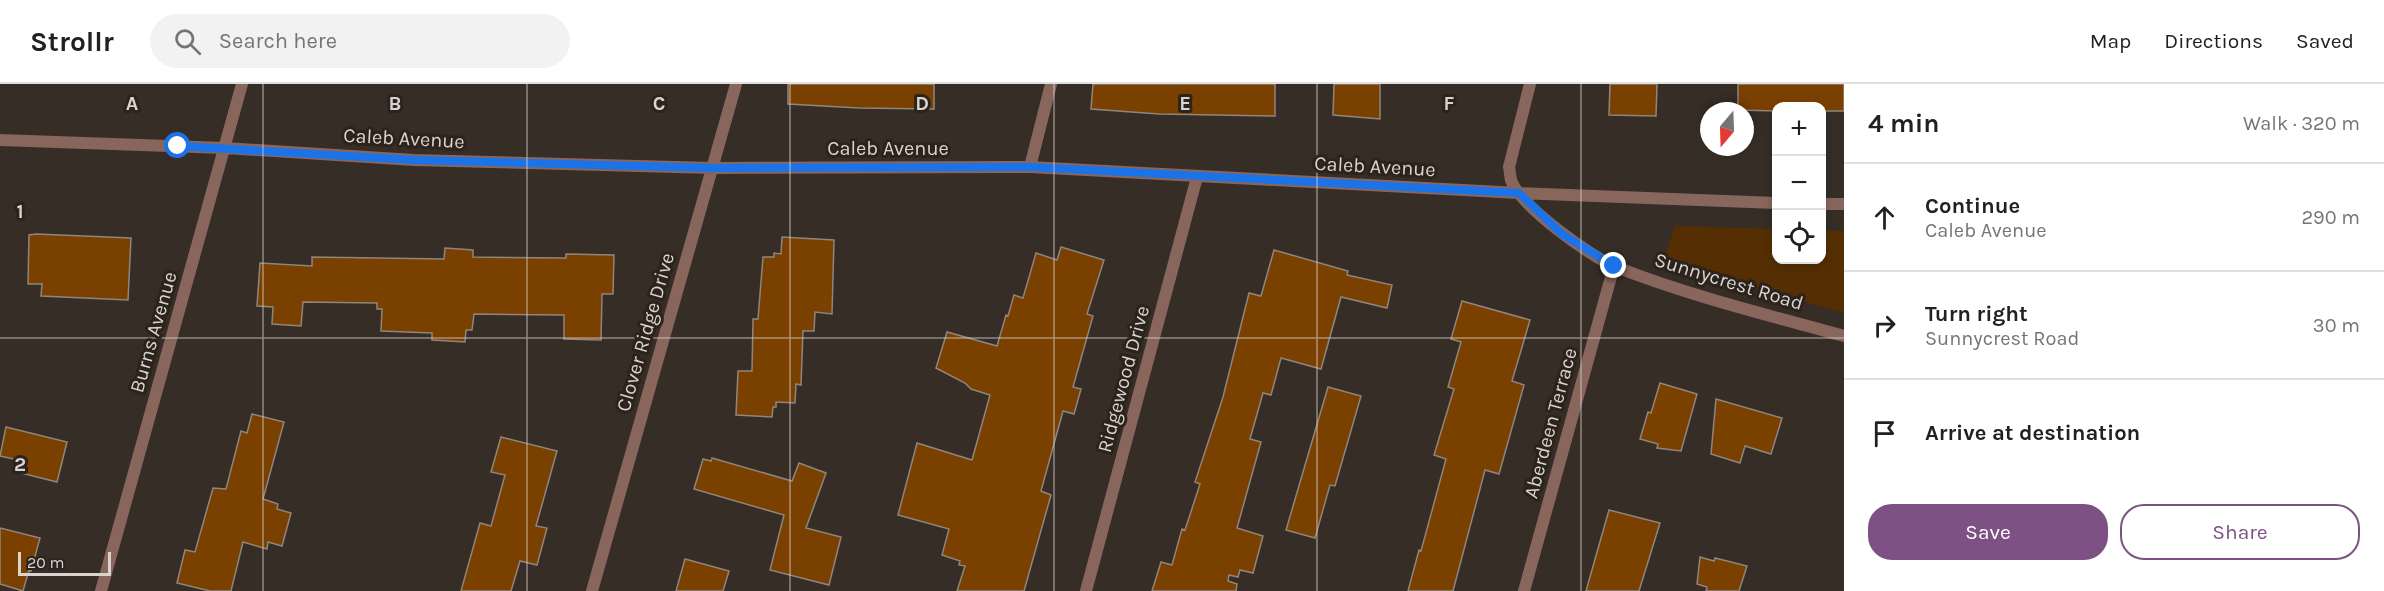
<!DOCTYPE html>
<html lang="en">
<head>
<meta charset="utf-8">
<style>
  body { margin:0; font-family:Karla,sans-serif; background:#f2f2f2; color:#202124 }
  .controls { position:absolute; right:18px; top:18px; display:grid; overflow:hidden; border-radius:12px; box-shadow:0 3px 9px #0003 }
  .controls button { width:54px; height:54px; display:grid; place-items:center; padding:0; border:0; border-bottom:2px solid #e0e0e0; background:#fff; color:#202124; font:30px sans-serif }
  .compass { position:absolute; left:1700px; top:18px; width:54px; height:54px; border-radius:50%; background:#fff; box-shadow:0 3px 9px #0003; rotate:199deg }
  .scale { position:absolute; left:18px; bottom:15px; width:93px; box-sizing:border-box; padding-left:6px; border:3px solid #dad4d0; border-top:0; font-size:16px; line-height:21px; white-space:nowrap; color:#dad4d0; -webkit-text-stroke:4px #2b231c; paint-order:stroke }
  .stop { position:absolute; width:18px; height:18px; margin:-14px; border:4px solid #1a73e8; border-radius:50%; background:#fff }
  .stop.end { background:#1a73e8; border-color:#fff; box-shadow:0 2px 6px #0008 }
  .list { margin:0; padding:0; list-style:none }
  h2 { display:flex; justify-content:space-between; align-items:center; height:78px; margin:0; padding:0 24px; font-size:26px }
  h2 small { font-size:20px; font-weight:400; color:#757577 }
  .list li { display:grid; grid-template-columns:39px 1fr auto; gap:18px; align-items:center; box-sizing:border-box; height:108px; padding:0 24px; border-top:2px solid #e0e0e0 }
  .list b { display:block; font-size:22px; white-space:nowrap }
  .list p { margin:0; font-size:20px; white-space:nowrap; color:#757577 }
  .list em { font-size:20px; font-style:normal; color:#757577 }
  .actions { display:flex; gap:12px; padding:18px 24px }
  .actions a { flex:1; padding:14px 0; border:2px solid #7d5183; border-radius:24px; text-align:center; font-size:21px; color:#7d5183 }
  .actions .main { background:#7d5183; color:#fff }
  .icon { flex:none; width:33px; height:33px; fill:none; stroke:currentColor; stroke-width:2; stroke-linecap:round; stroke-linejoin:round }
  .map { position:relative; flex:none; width:1844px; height:507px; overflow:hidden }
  header { display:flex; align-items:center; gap:36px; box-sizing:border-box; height:84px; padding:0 30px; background:#fff; border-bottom:2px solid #e0e0e0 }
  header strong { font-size:28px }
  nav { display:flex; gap:33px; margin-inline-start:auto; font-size:21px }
  .search { width:420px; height:54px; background:#f2f2f2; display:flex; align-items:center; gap:15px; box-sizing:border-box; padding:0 21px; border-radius:33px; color:#757577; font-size:22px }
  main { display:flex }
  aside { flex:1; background:#fff }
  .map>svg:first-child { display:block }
  .green { fill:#552f03 }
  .building { fill:#7a4000; stroke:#90857d; stroke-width:1.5 }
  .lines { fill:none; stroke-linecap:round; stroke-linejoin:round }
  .street { stroke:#88665c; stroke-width:12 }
  .route { stroke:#1a73e8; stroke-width:8 }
  .grid { fill:none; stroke:#dad4d0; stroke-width:1.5; stroke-opacity:0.55 }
  .labels { text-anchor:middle; stroke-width:6; stroke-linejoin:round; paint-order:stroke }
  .street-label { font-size:20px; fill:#dad4d0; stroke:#2b231c }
  .grid-label { font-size:20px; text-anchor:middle; font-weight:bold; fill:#dad4d0; stroke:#2b231c; stroke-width:6; stroke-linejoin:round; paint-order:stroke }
</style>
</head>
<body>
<header>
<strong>Strollr</strong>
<div class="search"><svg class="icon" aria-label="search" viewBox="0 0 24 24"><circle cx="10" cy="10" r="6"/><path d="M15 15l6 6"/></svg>Search here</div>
<nav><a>Map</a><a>Directions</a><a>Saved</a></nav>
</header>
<main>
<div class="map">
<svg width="1844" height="507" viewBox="0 0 1844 507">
  <rect width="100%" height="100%" fill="#352d26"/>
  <!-- green -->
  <path class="green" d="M1675,142l101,3v31h46v-29h22v82l-181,-52z"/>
  <!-- building -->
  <path class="building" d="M788,0h146v25l-75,-1 -71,-4z
    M1093,0h182v32l-116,-2 -68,-5z
    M1334,0h46v35l-47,-4z
    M1610,0h47l-1,32 -47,-1z
    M1738,0h106v27h-23v-5h-45v5l-38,-1z
    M36,150l95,4 -3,62 -87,-4 1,-12h-14l1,-49z
    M782,153l52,3 -2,74 -17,-2 -1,19h-11l-2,54 -5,-1 -1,19 -19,-1v5h-3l-1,10 -36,-2 2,-44h14l1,-52h5l5,-62h11v-4l7,1z
    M1061,163l43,13 -17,54 6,2 -20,71 8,2 -7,25 -11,-3 -22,80 10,4 -27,96h-67l8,-25 -6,-1 1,-4 -18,-6 7,-26 -51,-14 19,-72 55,17 18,-65 -19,-6 -6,-6 -29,-15 11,-36 50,14 9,-31 2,1 6,-21 9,3 13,-45 21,7z
    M445,164l28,2v7l93,1v-4l48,1 -1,39h-11l-1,46 -37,-1v-24l-90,-1 -2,16h-6l-1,12 -33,-2v-7l-51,-2 1,-22h-5v-6l-74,-1 -2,24 -29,-2 1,-17 -16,-1 3,-43 52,3v-9l132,2z
    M1274,166l74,21 -1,4 45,10 -5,23 -46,-11 -20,72 -40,-11 -10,37 -8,-2 -13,46 11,3 -24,86 26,8 -10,37 -13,-3 -2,7 -9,-2 -1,6 9,3 -1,7h-84l9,-29 11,3 10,-36 3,1 15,-46 -5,-2 28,-85 26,-104 12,3z
    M1462,217l68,19 -18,61 12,4 -25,89 -14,-4 -32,121h-45l11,-41 2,1 25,-92 -12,-4 20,-66 -6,-2 13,-45 -10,-3z
    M1660,299l37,11 -16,57 -24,-3 1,-4 -18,-5 8,-27 3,1z
    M1328,303l33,9 -26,90 -5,-1 -15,53 -29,-8z
    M1716,315l66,19 -11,36 -26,-8 -5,17 -29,-9z
    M252,330l32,8 -21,77 15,5 -1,5 14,4 -9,33 -14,-4 -1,7 -24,-7 -12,49h-21l-33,-8 8,-33 10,2 18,-64 13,1 15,-58 6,2z
    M6,343l61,15 -10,40 -36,-9 2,-12 -23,-5z
    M501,353l56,14 -21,75 11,2 -10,37 -17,-4 -9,30h-50l19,-68 11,3 14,-51 -14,-3z
    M712,374l80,23 7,-18 27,10 -20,55 35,9 -12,48 -59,-15 14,-55 -90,-26 9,-30 8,2z
    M1609,426l51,13 -21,68h-53z
    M0,444l40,10 -9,33 -2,-1 -6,21 -23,-7z
    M1700,473l14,4 1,-3 32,8 -8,25h-33l1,-4 -10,-3z
    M685,475l44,12 -6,20h-47z"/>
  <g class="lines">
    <!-- street -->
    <path class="street" d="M1530,0l-21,83c1,4 1,9 2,13 9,26 80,77 105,87 74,29 152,48 228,69
      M0,56l225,8 189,12 299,8 317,-1 489,26 257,10
      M1030,83l21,-83
      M1822,120h22
      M101,507l141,-507
      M592,507l144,-507
      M1086,507l111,-414
      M1524,507l90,-325"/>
  </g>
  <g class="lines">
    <!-- route -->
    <path class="route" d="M178,62l236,14 298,8 318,-1 489,26 43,41 52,32"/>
  </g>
  <!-- grid -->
  <path class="grid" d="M263,0v507M527,0v507M790,0v507M1054,0v507M1317,0v507M1581,0v507M0,254h1844"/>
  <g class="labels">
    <!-- street labels -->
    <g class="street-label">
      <text transform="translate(404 54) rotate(3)" y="7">Caleb Avenue</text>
      <text x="888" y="71">Caleb Avenue</text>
      <text transform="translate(1375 82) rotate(3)" y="7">Caleb Avenue</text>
      <text transform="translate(1729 197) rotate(17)" y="7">Sunnycrest Road</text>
      <text transform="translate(153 248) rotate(-74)" y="7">Burns Avenue</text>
      <text transform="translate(645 248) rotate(-74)" y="7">Clover Ridge Drive</text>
      <text transform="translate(1123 295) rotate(-75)" y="7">Ridgewood Drive</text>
      <text transform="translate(1550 339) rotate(-75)" y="7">Aberdeen Terrace</text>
    </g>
  </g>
  <g class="grid-label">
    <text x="132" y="26">A</text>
    <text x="395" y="26">B</text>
    <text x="659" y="26">C</text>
    <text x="922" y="26">D</text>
    <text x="1185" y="26">E</text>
    <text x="1449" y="26">F</text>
    <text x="20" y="134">1</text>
    <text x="20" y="387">2</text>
  </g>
</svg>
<div class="controls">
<button>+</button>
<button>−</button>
<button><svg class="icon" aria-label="locate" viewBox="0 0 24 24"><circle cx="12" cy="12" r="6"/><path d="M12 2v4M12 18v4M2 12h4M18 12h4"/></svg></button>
</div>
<svg class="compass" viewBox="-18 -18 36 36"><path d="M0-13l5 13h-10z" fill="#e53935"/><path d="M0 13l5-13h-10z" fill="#757577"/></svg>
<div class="scale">20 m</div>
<div class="stop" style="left:178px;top:62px"></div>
<div class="stop end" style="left:1614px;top:182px"></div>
</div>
<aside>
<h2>4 min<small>Walk · 320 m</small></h2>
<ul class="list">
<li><svg class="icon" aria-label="ahead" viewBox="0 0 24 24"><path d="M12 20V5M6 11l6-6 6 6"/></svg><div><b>Continue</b><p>Caleb Avenue</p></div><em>290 m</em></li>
<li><svg class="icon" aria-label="right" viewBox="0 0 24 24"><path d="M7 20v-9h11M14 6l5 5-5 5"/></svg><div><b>Turn right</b><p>Sunnycrest Road</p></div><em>30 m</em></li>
<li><svg class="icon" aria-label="arrive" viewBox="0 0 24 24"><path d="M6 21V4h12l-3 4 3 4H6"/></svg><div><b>Arrive at destination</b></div></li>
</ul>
<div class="actions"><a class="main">Save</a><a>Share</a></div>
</aside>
</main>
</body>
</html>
